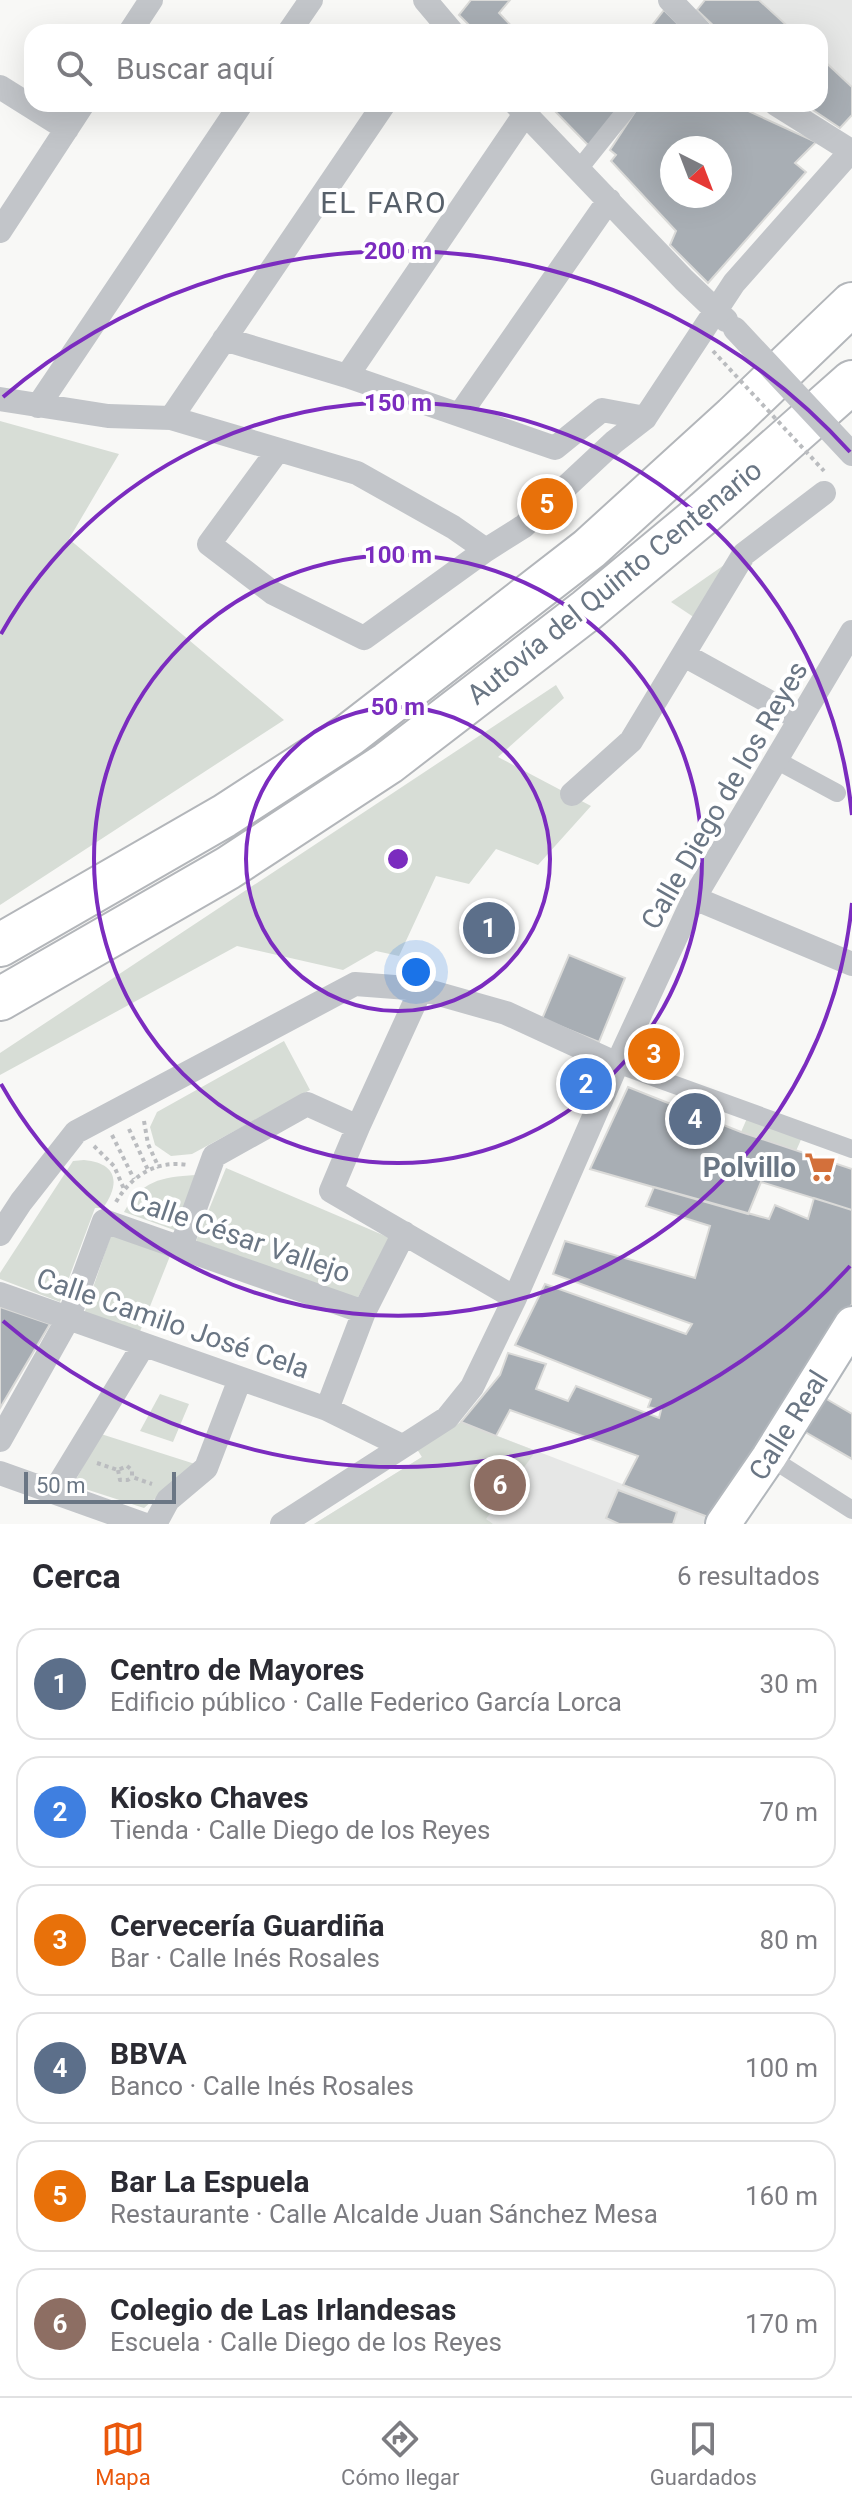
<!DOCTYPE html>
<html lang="es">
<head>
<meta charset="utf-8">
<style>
  body { margin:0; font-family:Roboto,sans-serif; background:#f2f2f3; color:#2b2b33 }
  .compass { position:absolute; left:660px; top:136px; width:72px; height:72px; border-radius:50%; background:#fff; box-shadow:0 8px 32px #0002; rotate:138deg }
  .scale { position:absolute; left:24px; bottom:20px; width:152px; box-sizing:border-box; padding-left:8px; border:4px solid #6a7684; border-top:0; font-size:22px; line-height:28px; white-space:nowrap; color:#6a7684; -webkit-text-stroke:6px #fff; paint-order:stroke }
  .you { position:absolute; left:416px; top:972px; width:28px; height:28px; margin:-20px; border:6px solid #fff; border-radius:50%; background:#1a73e8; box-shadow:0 0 0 12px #1a73e833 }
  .badge { display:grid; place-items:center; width:52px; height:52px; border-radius:50%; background:#ea580c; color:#fff; font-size:26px; font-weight:700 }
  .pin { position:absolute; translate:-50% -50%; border:4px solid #fff; box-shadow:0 2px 8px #0006 }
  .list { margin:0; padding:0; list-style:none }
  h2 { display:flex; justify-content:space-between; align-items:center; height:104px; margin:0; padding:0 32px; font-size:34px }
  h2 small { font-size:26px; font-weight:400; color:#7c7c81 }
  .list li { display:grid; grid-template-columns:52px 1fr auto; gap:24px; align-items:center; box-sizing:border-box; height:112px; margin:0 16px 16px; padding:0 16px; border:2px solid #e1e1e2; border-radius:24px }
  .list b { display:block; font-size:30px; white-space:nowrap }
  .list p { margin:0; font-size:26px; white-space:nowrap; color:#7c7c81 }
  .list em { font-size:26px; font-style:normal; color:#7c7c81 }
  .icon { flex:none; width:44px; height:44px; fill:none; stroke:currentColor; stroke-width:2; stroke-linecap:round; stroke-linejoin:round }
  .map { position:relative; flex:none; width:852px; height:1524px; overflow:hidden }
  .search { position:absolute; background:#fff; box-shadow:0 8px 32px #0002; left:24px; right:24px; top:24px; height:88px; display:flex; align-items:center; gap:20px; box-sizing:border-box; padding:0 28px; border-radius:24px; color:#7c7c81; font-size:30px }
  .sheet { height:872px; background:#fff }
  nav { display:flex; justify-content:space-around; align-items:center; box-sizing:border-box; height:112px; border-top:2px solid #e1e1e2; background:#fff; font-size:22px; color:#7c7c81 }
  nav a { display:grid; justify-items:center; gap:4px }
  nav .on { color:#ea580c }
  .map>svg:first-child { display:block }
  .built { fill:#e6e7e6 }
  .green { fill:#d7ddd6 }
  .building { fill:#a8aeb4; stroke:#dadad8; stroke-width:2; fill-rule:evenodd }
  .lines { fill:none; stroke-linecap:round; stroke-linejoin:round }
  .secondary-casing { stroke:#b2b7bc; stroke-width:38 }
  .motorway-casing { stroke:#b3b6ba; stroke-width:46 }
  .path { stroke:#babcbf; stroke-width:4; stroke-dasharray:4 4; stroke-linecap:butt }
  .pedestrian { stroke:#c2c5c9; stroke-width:18 }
  .minor { stroke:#c2c5c9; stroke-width:24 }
  .secondary { stroke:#fff; stroke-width:34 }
  .motorway { stroke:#fff; stroke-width:42 }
  .path-bridge { stroke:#babcbf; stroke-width:4; stroke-dasharray:4 4; stroke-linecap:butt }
  .minor-bridge { stroke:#c2c5c9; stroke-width:24 }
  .ring { fill:none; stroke:#7b2cbf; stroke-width:4 }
  .labels { text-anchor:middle; stroke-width:8; stroke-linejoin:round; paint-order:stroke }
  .street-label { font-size:28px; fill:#6a7684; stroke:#fff }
  .poi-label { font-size:28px; font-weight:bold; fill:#6a7684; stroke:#fff; text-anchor:end }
  .neighbourhood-label { font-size:30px; letter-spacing:2px; fill:#57606a; stroke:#fff }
  .centre { fill:#7b2cbf; stroke:#fff; stroke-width:4 }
  .ring-label { font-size:24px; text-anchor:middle; font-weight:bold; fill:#7b2cbf; stroke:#fff; stroke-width:8; stroke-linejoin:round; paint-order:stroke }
</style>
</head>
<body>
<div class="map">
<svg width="852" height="1524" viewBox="0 0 852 1524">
  <rect width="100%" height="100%" fill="#f8f8f6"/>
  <!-- built -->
  <path class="built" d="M760,0h92v87l-32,-30v-25h-26z
    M461,1422l247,95 -5,7h-389l108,-67 -5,-8z"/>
  <!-- green -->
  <path class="green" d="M0,421l119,33 -50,85 215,181 -284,185z
    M727,563l-32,55 -24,-16z
    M556,685l8,13 -66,59 93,49 -53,59 -42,-16 -27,35 -33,-8 -37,80 -23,-5 -33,19 -106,-24 -237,129v-22z
    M284,1041l26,49 -118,64 -21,2 -16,-11 -5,-18 7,-15z
    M752,1107l55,19 -11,25 -55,-19z
    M84,1160c33,3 37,23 19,48h-8l-35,94 -60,-23v-6l73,-112z
    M226,1168l164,70 -33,61 -161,-58z
    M195,1175l-18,56 -53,-19c17,-31 37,-35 71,-37z
    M111,1235l59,21 -31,78 -55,-20z
    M160,1394l29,10 -16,38 -33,-11z
    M461,1422l75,29 -50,68 7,5h-179l108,-67 -5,-8z
    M101,1434l94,30 -51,44 -71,-23z"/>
  <!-- building -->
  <path class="building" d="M471,0h39l-11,13 18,19h-41l-17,-17z
    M705,0h54l35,32h-74l-23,-22z
    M664,10l20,20 -2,2h-35z
    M820,57l32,30v28l-12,13 -36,-24h16z
    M548,104h75l-34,42z
    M640,104h93l83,38 -21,21 11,9 -98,111 -38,-38 6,-14 -65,-70 5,-6 -6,-5zM672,148h48v48h-48z
    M569,955l56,23 -26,64 -57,-23z
    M628,1087l113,45 111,37v41l-91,-28 -13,32 -158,-45z
    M654,1187l115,32 6,-14 33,14 6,-21 38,12v94l-144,213 -85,-32 15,-29 -128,-46 -14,26 -35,-14 39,-47 8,-22 38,11 -10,25 32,12 8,-15 83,32 2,-8 -13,-3 3,-8 -136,-54 30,-61 141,50 6,-10 -139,-50 12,-33 130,37 15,-52 -64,-20z
    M0,1307l50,17 -50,84z
    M823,1397l29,17v45l-52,-30z
    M618,1490l59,22 -4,12h-54l-13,-6z"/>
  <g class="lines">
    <defs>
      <path id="secondary" d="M723,1524l46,-67 83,-133"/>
      <path id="motorway" d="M0,945l224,-129 125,-81 240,-186 145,-132 118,-113
        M0,999l228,-131 160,-105 199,-153 118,-98 147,-130"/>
    </defs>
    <!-- secondary casing -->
    <use href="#secondary" class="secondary-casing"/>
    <!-- motorway casing -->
    <use href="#motorway" class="motorway-casing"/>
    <!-- path -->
    <path class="path" d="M144,1121l4,23 11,24
      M129,1129l19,41
      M112,1135l22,44
      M94,1146l20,20 10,23
      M116,1202c16,-27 40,-42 72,-37
      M97,1463l21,7 9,-4 5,4v7l20,7
      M118,1470l2,10h8l4,-3"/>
    <!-- pedestrian -->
    <path class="pedestrian" d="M579,169l52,-65
      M776,760l61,33
      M617,1064l235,85
      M769,1457l83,53"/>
    <!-- minor -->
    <path class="minor" d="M425,0l27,32
      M670,0l31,32
      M130,32l21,-32
      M289,32l22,-32
      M0,87l67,42
      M516,104l168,176 42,40
      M776,104l75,47
      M0,231l83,-127
      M224,339l123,37 208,72 47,-38 43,8
      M347,376l178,-262
      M0,399l108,17 63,2 186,55 96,54 33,23
      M38,406l203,-302
      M460,414l149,-214
      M171,418l213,-314
      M278,450l-69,94 64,49 91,45 122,-88 38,-24 90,-84 31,-24 89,-135 118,-133
      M684,655l116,64
      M572,794l59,-53 113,-187 80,-61
      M694,898l158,66
      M421,989l-63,138 -27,64 184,107
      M0,1234l21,-32 55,-70 279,-148 66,5 85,24 111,51
      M181,1247l33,-91 93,-52 51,23
      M0,1294l327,115 75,37
      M327,1409l37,-97 40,-79
      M0,1440l68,-121 36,-98 260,91
      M0,1473l143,51
      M54,1492l89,-146
      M155,1524l13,-24 38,-32 34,-89
      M282,1524l165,-106 25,-31 43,-89 102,-234 77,-166 158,-266"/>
    <!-- secondary -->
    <use href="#secondary" class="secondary"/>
    <!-- motorway -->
    <use href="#motorway" class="motorway"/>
    <!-- path-bridge -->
    <path class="path-bridge" d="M713,351l111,120"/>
    <!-- minor-bridge -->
    <path class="minor-bridge" d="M735,329l117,125"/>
  </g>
  <!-- distance rings -->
  <g class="ring">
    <circle cx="398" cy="859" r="152"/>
    <circle cx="398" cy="859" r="304"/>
    <path d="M852 903A456 456 0 0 1 1 1084M1 634A456 456 0 0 1 852 815"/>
    <path d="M850 1266A608 608 0 0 1 3 1321M3 397A608 608 0 0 1 850 452"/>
  </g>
  <!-- icons -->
  <defs>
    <symbol id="supermarket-bare" viewBox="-9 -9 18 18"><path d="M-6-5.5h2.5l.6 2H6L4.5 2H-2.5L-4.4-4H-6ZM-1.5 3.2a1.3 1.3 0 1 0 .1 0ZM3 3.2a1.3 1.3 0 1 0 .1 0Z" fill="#d3703b" stroke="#fff" stroke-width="2.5" paint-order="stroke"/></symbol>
  </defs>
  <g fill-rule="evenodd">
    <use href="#supermarket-bare" x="798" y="1145" width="44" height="44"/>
  </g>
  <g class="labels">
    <!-- street labels -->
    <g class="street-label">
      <text transform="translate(614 582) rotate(-39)" y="10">Autovía del Quinto Centenario</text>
      <text transform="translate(724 795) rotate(-60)" y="10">Calle Diego de los Reyes</text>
      <text transform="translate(240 1236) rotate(19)" y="10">Calle César Vallejo</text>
      <text transform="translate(173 1323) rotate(19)" y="10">Calle Camilo José Cela</text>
      <text transform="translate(788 1425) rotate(-58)" y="10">Calle Real</text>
    </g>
    <!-- poi labels -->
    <g class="poi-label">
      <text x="796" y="1177">Polvillo</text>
    </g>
    <!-- neighbourhood labels -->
    <g class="neighbourhood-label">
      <text x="384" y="213">EL FARO</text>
    </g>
  </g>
  <circle cx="398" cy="859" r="12" class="centre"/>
  <g class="ring-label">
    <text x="398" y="259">200 m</text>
    <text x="398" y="411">150 m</text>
    <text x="398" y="563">100 m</text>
    <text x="398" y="715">50 m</text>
  </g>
</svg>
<svg class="compass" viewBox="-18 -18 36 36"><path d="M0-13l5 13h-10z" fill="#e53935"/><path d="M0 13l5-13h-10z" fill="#7c7c81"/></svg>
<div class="scale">50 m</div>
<div class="you"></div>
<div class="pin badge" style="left:489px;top:928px;background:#5c6f8a">1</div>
<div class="pin badge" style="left:586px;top:1084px;background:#3f7fe0">2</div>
<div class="pin badge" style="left:654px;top:1054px;background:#e8710a">3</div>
<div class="pin badge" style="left:695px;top:1119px;background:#5c6f8a">4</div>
<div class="pin badge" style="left:547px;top:504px;background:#e8710a">5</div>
<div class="pin badge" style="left:500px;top:1485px;background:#8d6e63">6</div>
<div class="search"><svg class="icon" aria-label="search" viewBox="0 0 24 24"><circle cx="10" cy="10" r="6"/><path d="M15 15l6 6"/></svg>Buscar aquí</div>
</div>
<section class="sheet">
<h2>Cerca<small>6 resultados</small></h2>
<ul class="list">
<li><span class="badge" style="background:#5c6f8a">1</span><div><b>Centro de Mayores</b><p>Edificio público · Calle Federico García Lorca</p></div><em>30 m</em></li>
<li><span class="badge" style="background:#3f7fe0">2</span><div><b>Kiosko Chaves</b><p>Tienda · Calle Diego de los Reyes</p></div><em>70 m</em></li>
<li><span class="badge" style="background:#e8710a">3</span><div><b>Cervecería Guardiña</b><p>Bar · Calle Inés Rosales</p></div><em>80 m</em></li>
<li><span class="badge" style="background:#5c6f8a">4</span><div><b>BBVA</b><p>Banco · Calle Inés Rosales</p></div><em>100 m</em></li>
<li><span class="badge" style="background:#e8710a">5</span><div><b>Bar La Espuela</b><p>Restaurante · Calle Alcalde Juan Sánchez Mesa</p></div><em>160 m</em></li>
<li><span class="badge" style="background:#8d6e63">6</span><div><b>Colegio de Las Irlandesas</b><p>Escuela · Calle Diego de los Reyes</p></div><em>170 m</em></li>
</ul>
</section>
<nav>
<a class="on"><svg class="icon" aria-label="map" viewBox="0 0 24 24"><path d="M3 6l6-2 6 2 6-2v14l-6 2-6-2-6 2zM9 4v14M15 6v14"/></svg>Mapa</a>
<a><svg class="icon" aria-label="directions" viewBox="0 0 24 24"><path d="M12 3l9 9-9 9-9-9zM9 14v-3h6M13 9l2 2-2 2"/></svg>Cómo llegar</a>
<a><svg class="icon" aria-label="saved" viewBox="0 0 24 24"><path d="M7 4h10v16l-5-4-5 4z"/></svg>Guardados</a>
</nav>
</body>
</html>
